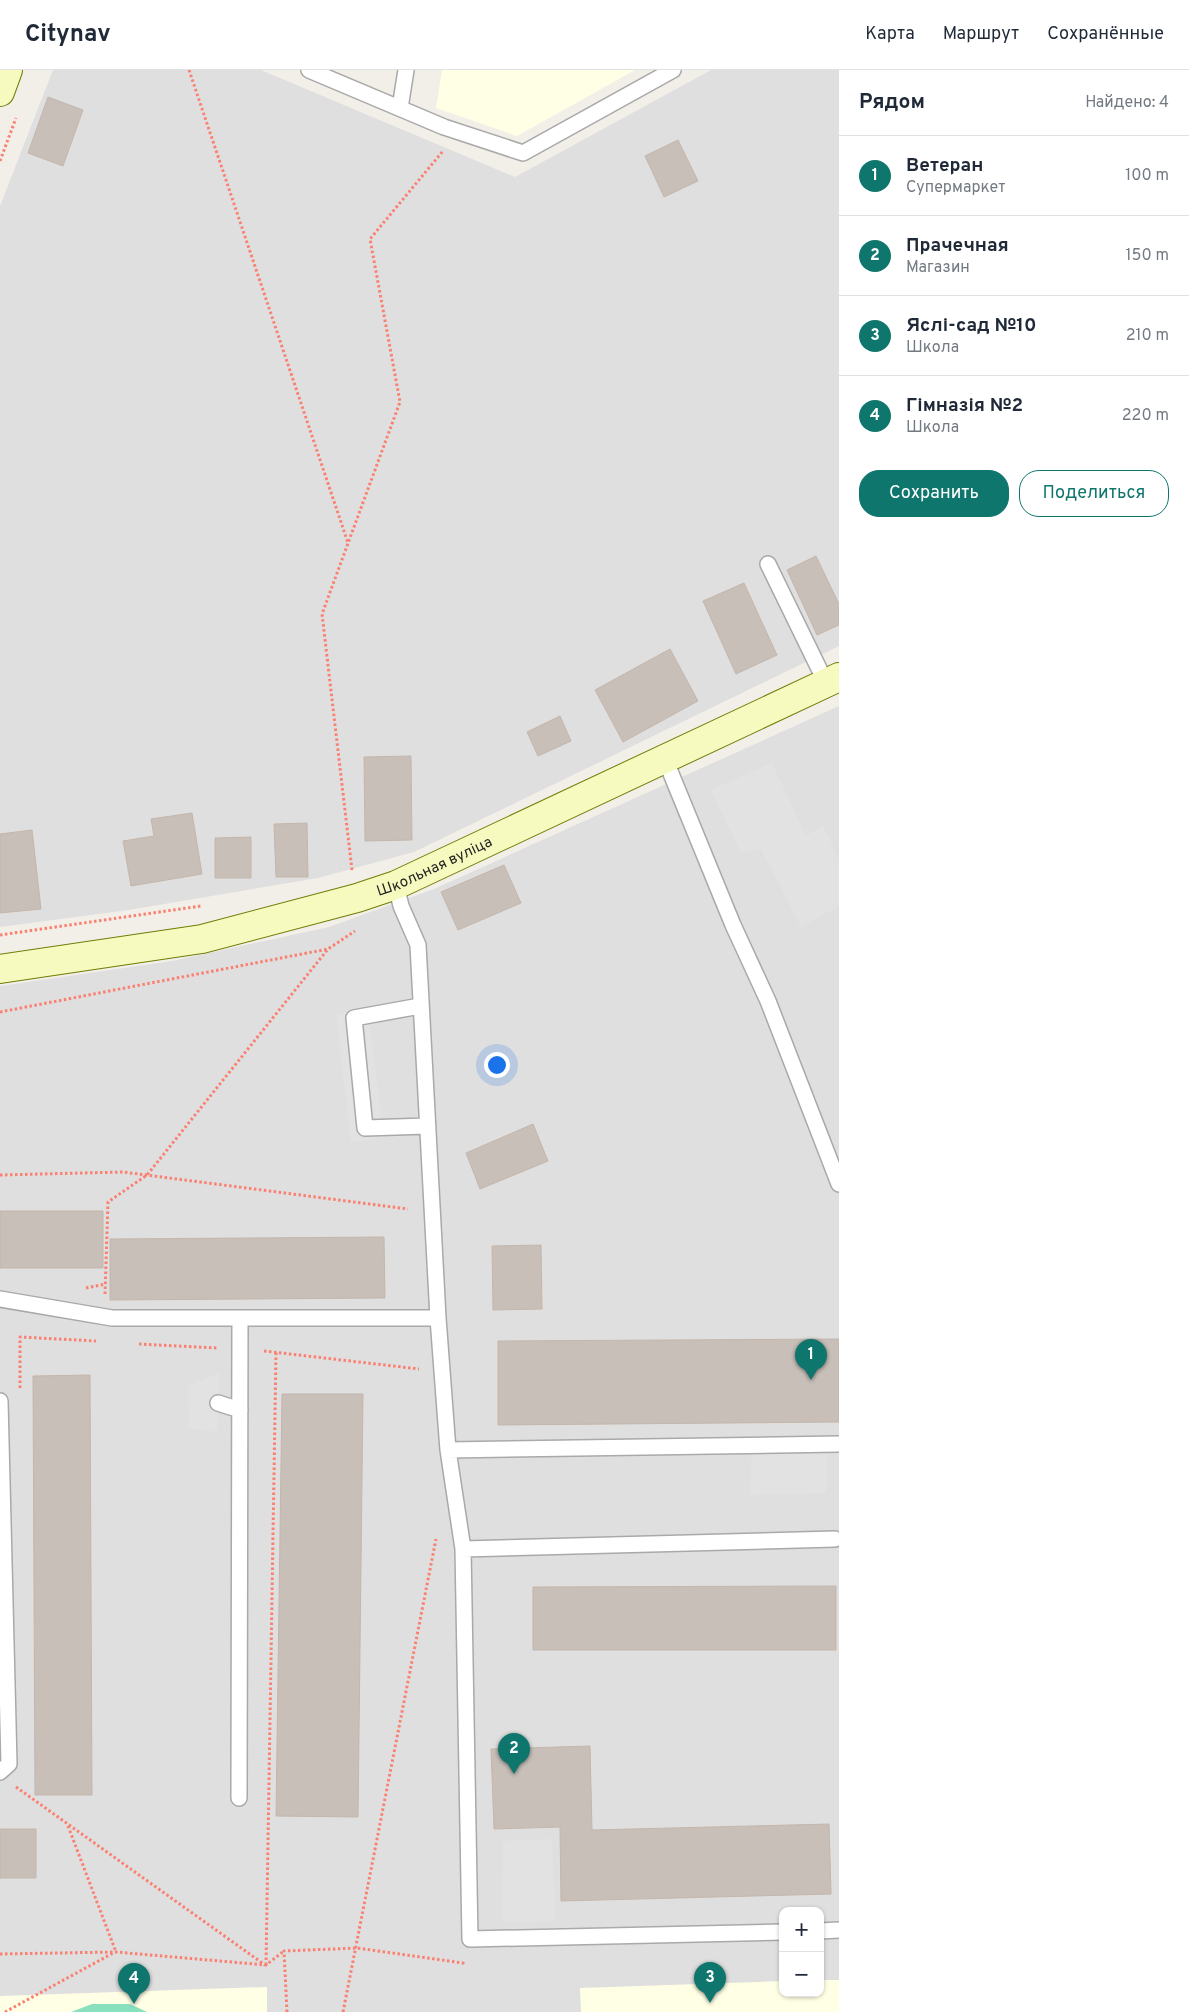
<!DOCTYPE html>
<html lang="ru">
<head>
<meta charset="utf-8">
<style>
  body { margin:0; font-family:Overpass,sans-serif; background:#f2f2f3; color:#1f2937 }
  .controls { position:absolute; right:15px; bottom:15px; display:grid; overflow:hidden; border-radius:10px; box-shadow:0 1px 4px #0004 }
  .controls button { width:45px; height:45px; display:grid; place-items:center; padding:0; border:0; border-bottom:1px solid #e0e1e3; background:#fff; color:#1f2937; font:25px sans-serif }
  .you { position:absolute; left:496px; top:994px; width:18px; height:18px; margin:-12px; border:4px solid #fff; border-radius:50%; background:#1a73e8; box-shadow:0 0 0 8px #1a73e833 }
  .badge { display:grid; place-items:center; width:32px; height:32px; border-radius:50%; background:#0f766e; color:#fff; font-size:16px; font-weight:700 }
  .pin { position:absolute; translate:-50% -41px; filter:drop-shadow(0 1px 2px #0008) }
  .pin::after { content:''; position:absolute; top:26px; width:18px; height:15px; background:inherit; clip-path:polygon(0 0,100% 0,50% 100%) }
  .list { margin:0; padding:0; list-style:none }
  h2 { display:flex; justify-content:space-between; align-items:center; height:65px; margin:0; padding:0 20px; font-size:21px }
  h2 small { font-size:16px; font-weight:400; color:#747a83 }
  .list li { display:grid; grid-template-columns:32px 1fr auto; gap:15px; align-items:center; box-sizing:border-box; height:80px; padding:0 20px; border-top:1px solid #e0e1e3 }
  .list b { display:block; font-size:19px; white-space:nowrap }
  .list p { margin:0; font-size:16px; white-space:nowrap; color:#747a83 }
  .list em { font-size:16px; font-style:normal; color:#747a83 }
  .actions { display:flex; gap:10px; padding:15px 20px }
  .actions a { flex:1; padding:11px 0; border:1px solid #0f766e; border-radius:20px; text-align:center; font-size:18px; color:#0f766e }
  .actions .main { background:#0f766e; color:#fff }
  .map { position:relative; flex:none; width:839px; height:1942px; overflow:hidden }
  header { display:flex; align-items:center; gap:30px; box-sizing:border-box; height:70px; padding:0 25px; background:#fff; border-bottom:1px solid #e0e1e3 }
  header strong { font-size:24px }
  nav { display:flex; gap:28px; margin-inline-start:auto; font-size:18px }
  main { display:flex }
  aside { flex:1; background:#fff }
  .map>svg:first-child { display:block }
  .residential { fill:#e0dfdf; fill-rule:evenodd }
  .education { fill:#ffffe5 }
  .pitch { fill:#88e0be }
  .parking { fill:#e2e2e2 }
  .building { fill:#c7bfb8; stroke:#c4b6ab }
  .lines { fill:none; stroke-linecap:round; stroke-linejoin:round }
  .lane-casing { stroke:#a9a9a9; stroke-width:18 }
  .secondary-casing { stroke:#707d05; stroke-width:30 }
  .path { stroke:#fa8072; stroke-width:3; stroke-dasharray:2.5 2.5; stroke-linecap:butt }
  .lane { stroke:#fff; stroke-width:15 }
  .secondary { stroke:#f7fabf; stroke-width:28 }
  .labels { text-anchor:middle; stroke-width:4.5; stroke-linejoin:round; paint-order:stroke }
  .street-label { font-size:15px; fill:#222; stroke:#fff }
</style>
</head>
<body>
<header>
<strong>Citynav</strong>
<nav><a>Карта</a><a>Маршрут</a><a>Сохранённые</a></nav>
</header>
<main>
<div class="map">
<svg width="839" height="1942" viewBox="0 0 839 1942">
  <rect width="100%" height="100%" fill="#f2efe9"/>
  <!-- residential -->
  <path class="residential" d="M53,0h208l254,107 196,-107h128v576l-425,206 -96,26 -189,32 -129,17v-721z
    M839,636v1306h-839v-1026l172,-25 157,-34 105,-38zM783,1841h37v82h-37z"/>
  <!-- education -->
  <path class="education" d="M442,0h193l-118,66 -81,-28z
    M820,1910h19v32h-258l-1,-24 203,-7v12h37z
    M267,1917v25h-267v-16z"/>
  <!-- pitch -->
  <path class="pitch" d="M92,1934h38l17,8h-76z"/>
  <!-- parking -->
  <path class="parking" d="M772,693l34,73 17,-11 16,35v46l-38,21 -40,-78 -20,4 -30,-63z
    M368,940l16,128 -33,4 -15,-128z
    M219,1303l-2,59 -28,-4 -1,-42z
    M828,1374l-2,49 -76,2 2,-50z
    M552,1769l3,82 -53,1 1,-81z"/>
  <!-- building -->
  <path class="building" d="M48,27l35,13 -20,56 -35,-13z
    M678,70l20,41 -34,16 -19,-41z
    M816,486l23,48v21l-22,10 -30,-65z
    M744,513l33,72 -41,19 -33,-73z
    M670,579l28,52 -75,41 -28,-52z
    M560,646l11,25 -33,15 -11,-24z
    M411,686l1,84 -47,1 -1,-84z
    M192,743l10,61 -71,12 -8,-45 31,-5 -3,-17z
    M307,753l1,54h-32l-2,-53z
    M32,760l9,79 -41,4v-79z
    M251,767v41h-36v-40z
    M504,795l17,38 -63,27 -17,-38z
    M533,1054l15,37 -68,28 -14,-36z
    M0,1141h103v57h-103z
    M384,1167l1,61 -275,2v-61z
    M541,1175l1,64 -49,1 -1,-64z
    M839,1269v83l-341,3v-84z
    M90,1305l2,420h-57l-2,-419z
    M282,1324h81l-5,423 -82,-1z
    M836,1516v64h-303v-63z
    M590,1676l2,84 237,-6 2,70 -270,7 -1,-74 -66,2 -3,-80z
    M0,1759h36v49h-36z"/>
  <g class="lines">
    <defs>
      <path id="lane" d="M309,0l135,57 79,26 150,-83
        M400,38l6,-38
        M768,494l58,119
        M665,689l68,166 35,76 71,183
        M396,815l5,21 17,39 20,373 10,132 15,99 7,390 313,-7
        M420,936l-66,12 11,110 62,-2
        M0,1229l112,19h326
        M0,1331l9,363 -9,8
        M218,1333l22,7
        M448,1380l391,-6
        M463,1479l372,-10
        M239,1728l1,-480
        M820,1861l19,-1"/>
      <g id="secondary">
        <path d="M0,22l8,-22"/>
        <path id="s1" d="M0,899l202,-30 155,-41 39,-13 443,-208"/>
      </g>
    </defs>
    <!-- lane casing -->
    <use href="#lane" class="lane-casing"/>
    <!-- secondary casing -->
    <use href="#secondary" class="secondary-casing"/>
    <!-- path -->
    <path class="path" d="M189,0l159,473
      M0,91l16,-43
      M352,800l-30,-256 78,-212 -30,-163 73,-88
      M0,865l201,-29
      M0,942l328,-63 27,-18
      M0,1105l123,-3 285,37
      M86,1218l20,-4
      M105,1224l3,-92 39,-27 181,-226
      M139,1274l79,4
      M264,1281l155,18
      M20,1318v-51l76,4
      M16,1717l249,178
      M68,1756l48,126
      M0,1884l116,-2 150,13 18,-14
      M266,1895l10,-613
      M5,1942l110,-60
      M287,1942l-3,-61 73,-3 106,15 1,-2
      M343,1942l93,-473"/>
    <!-- lane -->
    <use href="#lane" class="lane"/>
    <!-- secondary -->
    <use href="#secondary" class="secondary"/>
  </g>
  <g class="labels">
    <!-- street labels -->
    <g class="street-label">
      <text dy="5" stroke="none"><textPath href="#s1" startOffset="448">Школьная вуліца</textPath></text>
    </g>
  </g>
</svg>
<div class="controls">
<button>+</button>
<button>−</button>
</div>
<div class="you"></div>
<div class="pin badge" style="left:811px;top:1310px">1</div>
<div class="pin badge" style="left:514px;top:1704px">2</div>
<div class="pin badge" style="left:710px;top:1933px">3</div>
<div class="pin badge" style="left:134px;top:1934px">4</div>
</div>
<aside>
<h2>Рядом<small>Найдено: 4</small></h2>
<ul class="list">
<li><span class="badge">1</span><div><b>Ветеран</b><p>Супермаркет</p></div><em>100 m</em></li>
<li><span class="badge">2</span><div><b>Прачечная</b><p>Магазин</p></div><em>150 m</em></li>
<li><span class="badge">3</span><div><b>Яслі-сад №10</b><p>Школа</p></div><em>210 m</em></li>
<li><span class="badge">4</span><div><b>Гімназія №2</b><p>Школа</p></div><em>220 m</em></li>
</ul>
<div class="actions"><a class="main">Сохранить</a><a>Поделиться</a></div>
</aside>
</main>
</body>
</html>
